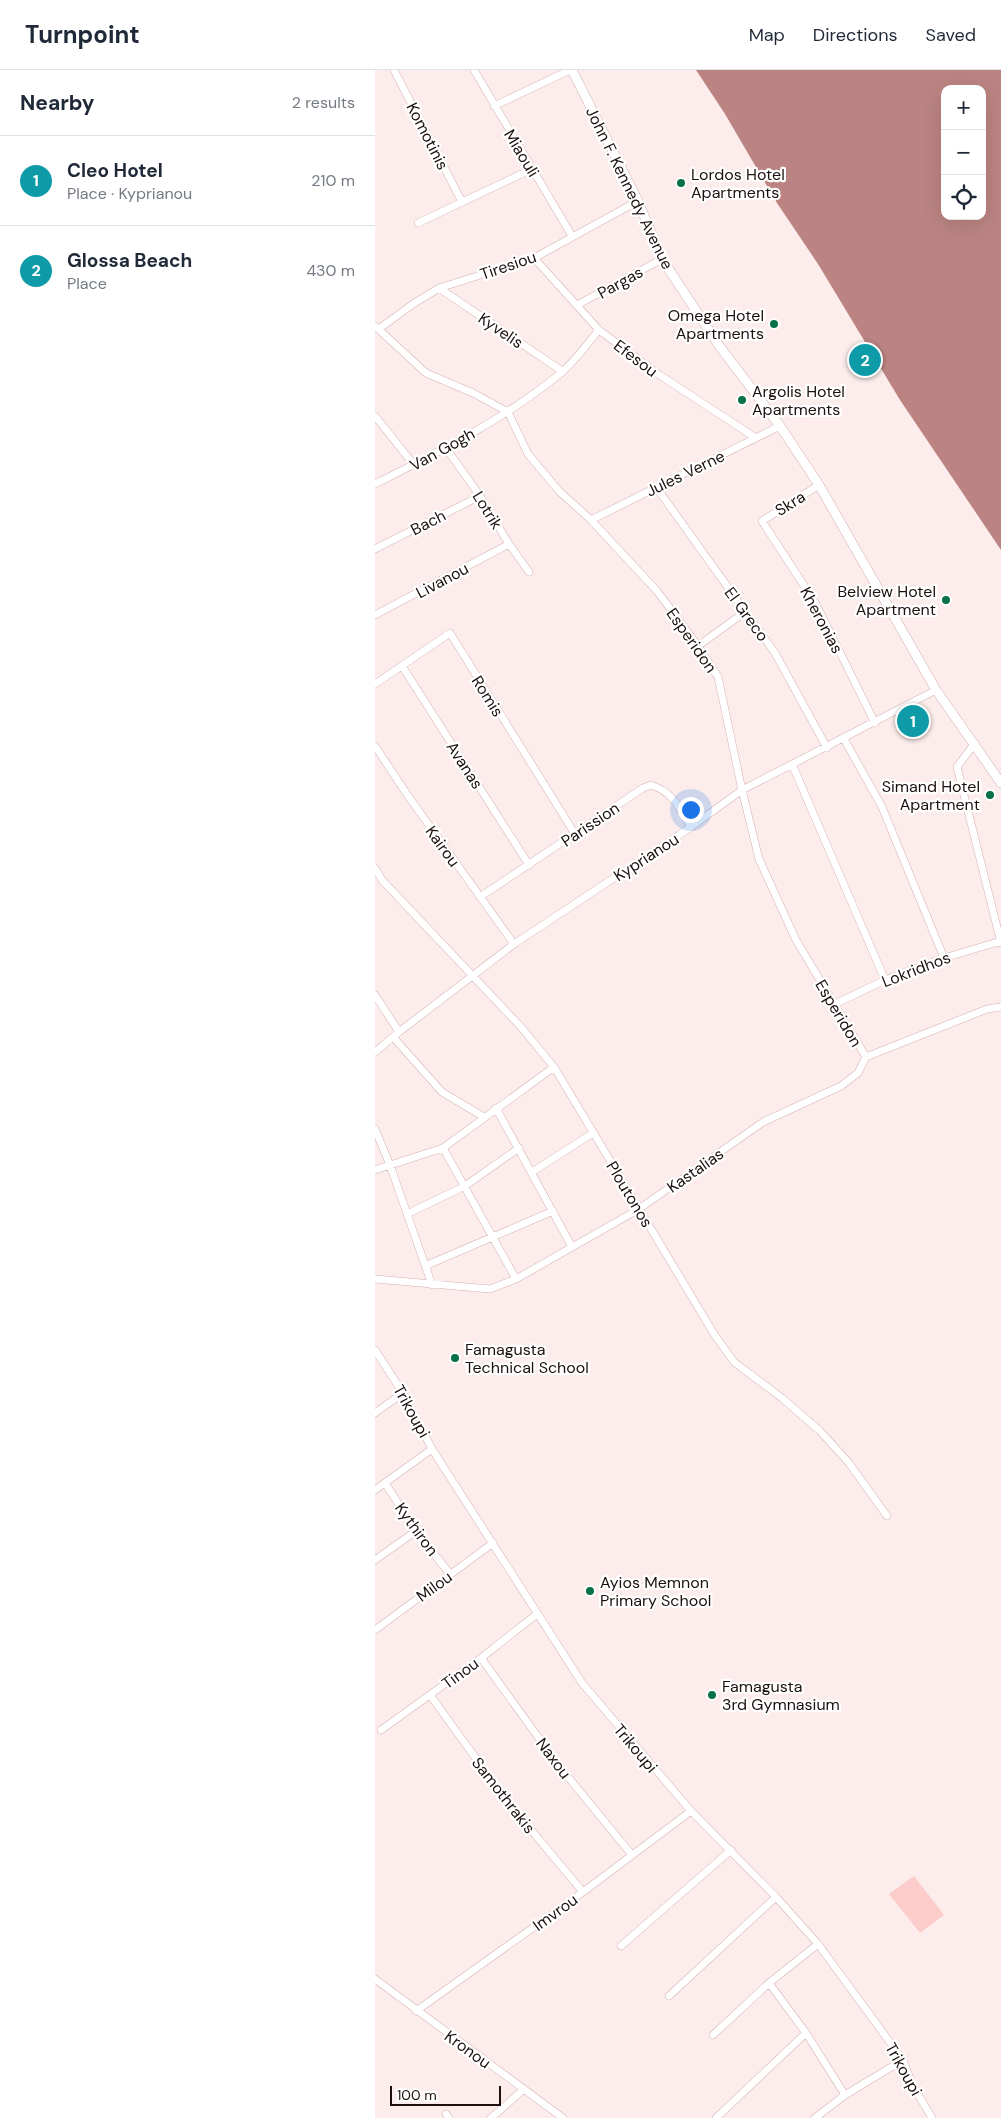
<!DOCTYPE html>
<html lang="en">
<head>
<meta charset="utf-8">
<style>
  body { margin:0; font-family:"DM Sans",sans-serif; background:#f6f6f7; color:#1f2937 }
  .controls { position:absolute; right:15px; top:15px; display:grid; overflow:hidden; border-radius:10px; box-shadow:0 5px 20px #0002 }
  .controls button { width:45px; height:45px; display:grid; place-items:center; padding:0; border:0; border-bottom:1px solid #e0e1e3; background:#fff; color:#1f2937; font:25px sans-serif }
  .scale { position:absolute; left:15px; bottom:12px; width:111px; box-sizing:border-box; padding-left:5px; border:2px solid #1c100f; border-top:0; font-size:14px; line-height:18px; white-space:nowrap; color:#1c100f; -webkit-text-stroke:4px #fff; paint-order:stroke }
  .you { position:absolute; left:315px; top:739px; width:18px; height:18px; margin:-12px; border:4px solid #fff; border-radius:50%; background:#1a73e8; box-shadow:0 0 0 8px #1a73e833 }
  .badge { display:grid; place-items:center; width:32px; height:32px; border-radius:50%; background:#1a73e8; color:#fff; font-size:16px; font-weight:700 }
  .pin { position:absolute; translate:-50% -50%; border:2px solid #fff; box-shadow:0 1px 5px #0006 }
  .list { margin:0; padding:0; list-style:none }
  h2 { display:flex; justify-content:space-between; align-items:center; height:65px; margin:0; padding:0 20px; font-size:21px }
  h2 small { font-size:16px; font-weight:400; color:#747a83 }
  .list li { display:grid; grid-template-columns:32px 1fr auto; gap:15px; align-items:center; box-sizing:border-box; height:90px; padding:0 20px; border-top:1px solid #e0e1e3 }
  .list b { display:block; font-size:19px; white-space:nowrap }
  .list p { margin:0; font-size:16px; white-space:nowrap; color:#747a83 }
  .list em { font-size:16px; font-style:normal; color:#747a83 }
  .icon { flex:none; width:28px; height:28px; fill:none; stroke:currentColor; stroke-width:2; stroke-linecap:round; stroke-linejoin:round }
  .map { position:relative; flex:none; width:626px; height:2048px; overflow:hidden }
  header { display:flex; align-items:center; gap:30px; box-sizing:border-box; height:70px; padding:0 25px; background:#fff; border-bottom:1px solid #e0e1e3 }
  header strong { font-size:24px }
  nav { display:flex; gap:28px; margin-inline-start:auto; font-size:18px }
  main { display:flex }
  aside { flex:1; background:#fff }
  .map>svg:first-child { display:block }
  .green { fill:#fbccca }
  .water { fill:#bb8482; fill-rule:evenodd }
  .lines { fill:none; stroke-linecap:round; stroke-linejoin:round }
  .minor-casing { stroke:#d4b1b0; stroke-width:8 }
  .tertiary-casing { stroke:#d4b1b0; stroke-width:10 }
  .minor { stroke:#fff; stroke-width:7 }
  .tertiary { stroke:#fff; stroke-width:9 }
  .poi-dot { fill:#087149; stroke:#fff; stroke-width:2 }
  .labels { text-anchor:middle; stroke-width:4.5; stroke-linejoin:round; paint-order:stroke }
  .street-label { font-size:16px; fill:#1c100f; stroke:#fff }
  .poi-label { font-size:16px; fill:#1c100f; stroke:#fff; text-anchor:start }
</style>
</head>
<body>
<header>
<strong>Turnpoint</strong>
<nav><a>Map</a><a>Directions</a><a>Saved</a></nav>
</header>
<main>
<aside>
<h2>Nearby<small>2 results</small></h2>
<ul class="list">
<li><span class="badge" style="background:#0f9aa8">1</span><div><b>Cleo Hotel</b><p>Place · Kyprianou</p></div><em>210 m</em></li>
<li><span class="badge" style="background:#0f9aa8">2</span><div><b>Glossa Beach</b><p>Place</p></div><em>430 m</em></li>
</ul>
</aside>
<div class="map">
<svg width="626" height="2048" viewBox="0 0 626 2048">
  <rect width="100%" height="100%" fill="#fcedec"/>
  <!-- green -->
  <path class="green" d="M539,1806l30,39 -24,18 -31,-39z"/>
  <!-- water -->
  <path class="water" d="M321,0h305v480l-101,-150 -82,-136 -41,-61 -52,-89zM570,19h37v127h-37z"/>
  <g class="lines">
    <defs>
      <path id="minor" d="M19,0l68,132
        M99,0l98,166
        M119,36l76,-36
        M43,153l114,-54
        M159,188l65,72 59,44 98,64
        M64,218l123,83
        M202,235l85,-46
        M0,256l51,47 47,20 35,19 20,42 31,37 32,29 66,71 41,55 20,31 24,113 17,69 37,81 70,117
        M5,258l33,-24 26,-16 95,-30 104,-57
        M0,346l39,49
        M71,378l34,48 29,48 20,28
        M0,414c64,-32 130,-65 186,-111 14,-12 26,-29 38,-43
        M444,415l-57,36 54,83 59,119
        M281,417l119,166 52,95
        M216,450l189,-94
        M0,479l105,-53
        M0,545l134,-71
        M323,576l47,-34
        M27,596l127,199
        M0,614l75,-51 125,201
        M469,669l38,68 62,151
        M600,673l-18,24 44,176
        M0,676l31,47 108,151
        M417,694l93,216
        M0,798l7,12 139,147 33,40 160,267 20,28 48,36 38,33 29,32 38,53
        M105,827l163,-109 8,-3c22,7 29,23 40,42
        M0,925l24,37
        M460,934l50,-24 59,-22 57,-17
        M18,967l49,55 42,25
        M0,982l24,-20 115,-88 177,-117 51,-37 194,-100
        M121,1038l76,139
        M0,1059l15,36 42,120
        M68,1078l73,131
        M0,1100l68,-22 111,-81
        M157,1102l61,-39
        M32,1144l58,-28 54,-38
        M50,1196l128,-55
        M0,1209l115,10 26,-10 123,-70 124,-87 78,-36 17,-13 8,-16 121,-48 14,-2
        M0,1280l28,43 29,56 150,234 109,128 85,86 42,47 85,116 9,24 20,34
        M0,1343l28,-20
        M10,1413l31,48 34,43
        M0,1420l57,-41
        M0,1490l41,-29
        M0,1560l118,-87
        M106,1588l78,108 73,89
        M55,1625l76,105 77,92
        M6,1660l100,-72 56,-44
        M246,1876l110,-96
        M0,1909l188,139
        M394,1913l37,50 39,62
        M294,1926l107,-99
        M41,1941l167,-119 108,-81
        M338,1965l56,-52 49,-39
        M71,2044l3,4
        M116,2048l33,-29
        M341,2048l90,-85
        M440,2048l30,-23 58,-35"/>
      <path id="tertiary" d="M197,0l66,131 24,58 58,88 60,79 39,59 117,205 65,93"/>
    </defs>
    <!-- minor casing -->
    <use href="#minor" class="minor-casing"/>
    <!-- tertiary casing -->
    <use href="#tertiary" class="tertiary-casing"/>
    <!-- minor -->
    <use href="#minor" class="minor"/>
    <!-- tertiary -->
    <use href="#tertiary" class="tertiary"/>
  </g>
  <!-- markers -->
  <g class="poi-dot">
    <circle cx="306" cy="113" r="5"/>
    <circle cx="399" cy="254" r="5"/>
    <circle cx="367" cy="330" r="5"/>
    <circle cx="571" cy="530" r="5"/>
    <circle cx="615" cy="725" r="5"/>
    <circle cx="80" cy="1288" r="5"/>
    <circle cx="215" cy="1521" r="5"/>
    <circle cx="337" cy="1625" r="5"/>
  </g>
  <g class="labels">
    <!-- street labels -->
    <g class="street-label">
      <text transform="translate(53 66) rotate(63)" y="6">Komotinis</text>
      <text transform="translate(147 83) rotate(59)" y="6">Miaouli</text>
      <text transform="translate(255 118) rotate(64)" y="6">John F. Kennedy Avenue</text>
      <text transform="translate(133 195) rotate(-19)" y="6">Tiresiou</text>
      <text transform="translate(245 212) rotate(-29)" y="6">Pargas</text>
      <text transform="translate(126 260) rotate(34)" y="6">Kyvelis</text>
      <text transform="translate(261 288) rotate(37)" y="6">Efesou</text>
      <text transform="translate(67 379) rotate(-29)" y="6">Van Gogh</text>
      <text transform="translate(310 403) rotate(-26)" y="6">Jules Verne</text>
      <text transform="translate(415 433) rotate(-32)" y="6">Skra</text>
      <text transform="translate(113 440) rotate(58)" y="6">Lotrik</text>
      <text transform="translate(53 452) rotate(-27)" y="6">Bach</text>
      <text transform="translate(67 510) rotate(-28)" y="6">Livanou</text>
      <text transform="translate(372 544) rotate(54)" y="6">El Greco</text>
      <text transform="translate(447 550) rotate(62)" y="6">Kheronias</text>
      <text transform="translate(317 570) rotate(55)" y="6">Esperidon</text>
      <text transform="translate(113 626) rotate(58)" y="6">Romis</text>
      <text transform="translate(90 695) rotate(57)" y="6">Avanas</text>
      <text transform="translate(215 754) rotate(-34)" y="6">Parission</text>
      <text transform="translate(68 776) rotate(54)" y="6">Kairou</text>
      <text transform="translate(271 787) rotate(-33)" y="6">Kyprianou</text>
      <text transform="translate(541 899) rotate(-21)" y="6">Lokridhos</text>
      <text transform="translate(464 943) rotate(59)" y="6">Esperidon</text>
      <text transform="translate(320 1100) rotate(-35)" y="6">Kastalias</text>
      <text transform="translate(255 1124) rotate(59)" y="6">Ploutonos</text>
      <text transform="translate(37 1341) rotate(61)" y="6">Trikoupi</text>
      <text transform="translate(42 1459) rotate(54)" y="6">Kythiron</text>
      <text transform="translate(59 1516) rotate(-36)" y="6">Milou</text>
      <text transform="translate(85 1603) rotate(-36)" y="6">Tinou</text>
      <text transform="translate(261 1678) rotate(50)" y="6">Trikoupi</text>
      <text transform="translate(179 1688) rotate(53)" y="6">Naxou</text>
      <text transform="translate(129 1725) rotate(52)" y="6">Samothrakis</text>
      <text transform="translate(180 1842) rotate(-36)" y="6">Imvrou</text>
      <text transform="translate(93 1979) rotate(36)" y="6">Kronou</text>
      <text transform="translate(529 1999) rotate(61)" y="6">Trikoupi</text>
    </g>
    <!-- poi labels -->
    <g class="poi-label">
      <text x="316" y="110">Lordos Hotel<tspan x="316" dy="18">Apartments</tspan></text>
      <text x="389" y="251" text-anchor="end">Omega Hotel<tspan x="389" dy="18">Apartments</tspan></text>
      <text x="377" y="327">Argolis Hotel<tspan x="377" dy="18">Apartments</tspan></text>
      <text x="561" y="527" text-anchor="end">Belview Hotel<tspan x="561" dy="18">Apartment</tspan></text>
      <text x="605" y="722" text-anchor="end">Simand Hotel<tspan x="605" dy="18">Apartment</tspan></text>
      <text x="90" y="1285">Famagusta<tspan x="90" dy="18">Technical School</tspan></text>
      <text x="225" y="1518">Ayios Memnon<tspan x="225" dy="18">Primary School</tspan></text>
      <text x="347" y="1622">Famagusta<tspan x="347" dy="18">3rd Gymnasium</tspan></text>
    </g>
  </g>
</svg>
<div class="controls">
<button>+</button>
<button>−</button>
<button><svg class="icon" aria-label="locate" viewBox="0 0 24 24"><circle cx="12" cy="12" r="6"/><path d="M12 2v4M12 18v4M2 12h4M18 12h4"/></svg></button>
</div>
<div class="scale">100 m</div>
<div class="you"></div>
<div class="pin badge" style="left:538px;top:651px;background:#0f9aa8">1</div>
<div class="pin badge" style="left:490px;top:290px;background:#0f9aa8">2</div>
</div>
</main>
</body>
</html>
